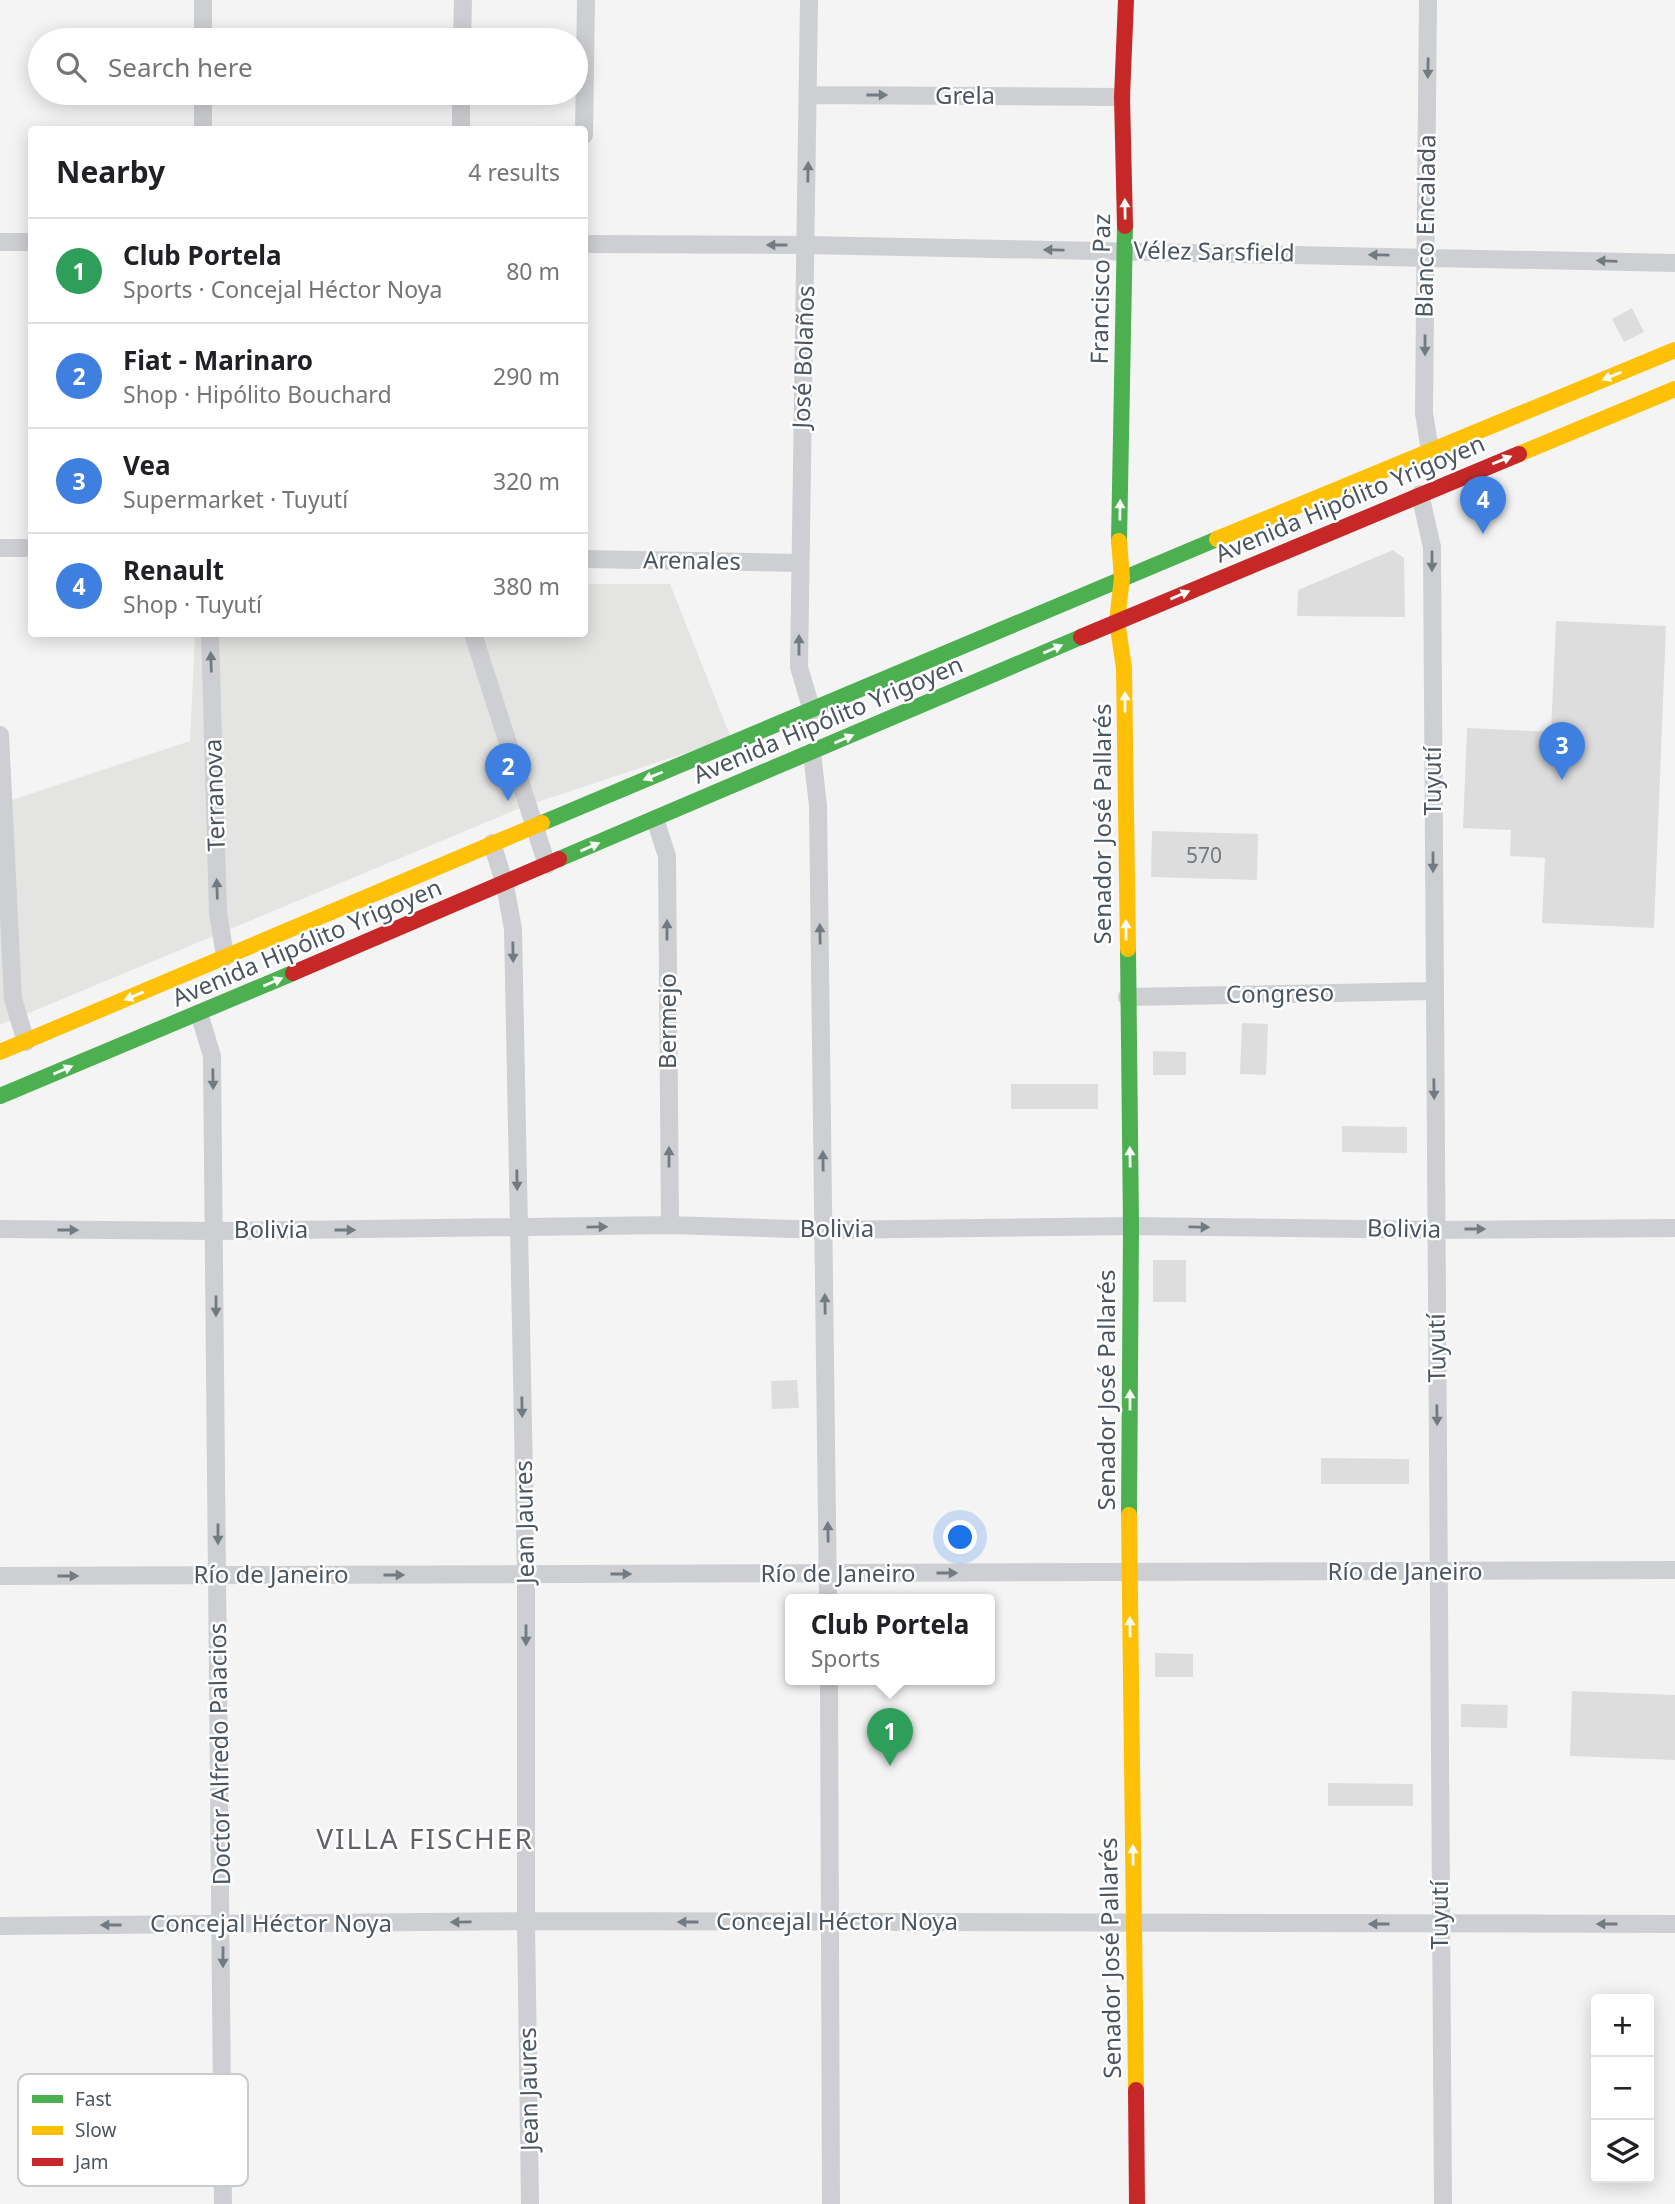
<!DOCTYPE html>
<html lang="en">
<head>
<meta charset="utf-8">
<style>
  body { margin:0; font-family:"Noto Sans",sans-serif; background:#f2f2f2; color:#202124 }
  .controls { position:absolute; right:21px; bottom:21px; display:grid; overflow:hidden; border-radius:7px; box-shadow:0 4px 18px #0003 }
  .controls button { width:63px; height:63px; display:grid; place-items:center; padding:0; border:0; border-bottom:2px solid #e0e0e0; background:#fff; color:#202124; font:35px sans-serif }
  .you { position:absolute; left:961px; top:1538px; width:24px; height:24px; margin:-18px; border:5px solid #fff; border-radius:50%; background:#1a73e8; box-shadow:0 0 0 10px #1a73e833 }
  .badge { display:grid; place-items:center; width:46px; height:46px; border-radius:50%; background:#868d94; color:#fff; font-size:23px; font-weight:700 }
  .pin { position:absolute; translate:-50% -58px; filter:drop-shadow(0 2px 4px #0008) }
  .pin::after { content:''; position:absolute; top:37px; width:24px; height:21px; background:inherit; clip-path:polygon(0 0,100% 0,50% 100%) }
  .popup { position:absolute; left:785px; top:1594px; width:210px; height:91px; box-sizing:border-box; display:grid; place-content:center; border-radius:7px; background:#fff; filter:drop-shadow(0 2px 5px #0005); font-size:23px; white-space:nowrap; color:#757577 }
  .popup b { font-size:26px; color:#202124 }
  .popup::after { content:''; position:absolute; left:50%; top:100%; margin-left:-14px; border:14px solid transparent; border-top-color:#fff }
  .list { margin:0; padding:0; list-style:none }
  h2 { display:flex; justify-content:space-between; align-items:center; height:91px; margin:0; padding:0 28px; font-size:30px }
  h2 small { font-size:23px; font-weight:400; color:#757577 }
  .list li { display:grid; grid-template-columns:46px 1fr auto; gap:21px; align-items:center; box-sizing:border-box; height:105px; padding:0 28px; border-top:2px solid #e0e0e0 }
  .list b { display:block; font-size:26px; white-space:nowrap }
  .list p { margin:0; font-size:23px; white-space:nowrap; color:#757577 }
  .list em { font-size:23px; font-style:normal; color:#757577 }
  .icon { flex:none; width:38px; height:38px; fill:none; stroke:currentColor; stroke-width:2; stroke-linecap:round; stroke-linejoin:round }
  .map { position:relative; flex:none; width:1675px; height:2204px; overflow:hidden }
  .search { position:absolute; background:#fff; box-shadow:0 4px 18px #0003; left:28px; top:28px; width:560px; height:77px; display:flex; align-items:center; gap:18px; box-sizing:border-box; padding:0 24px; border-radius:38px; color:#757577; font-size:26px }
  .panel { position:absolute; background:#fff; box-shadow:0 4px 18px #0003; left:28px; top:126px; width:560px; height:511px; border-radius:7px }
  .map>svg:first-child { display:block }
  .commercial { fill:#e4e5e2 }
  .building { fill:#ddddde }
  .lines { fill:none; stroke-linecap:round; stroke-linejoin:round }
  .street { stroke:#cecfd2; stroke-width:18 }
  .fast { stroke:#4caf50; stroke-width:16 }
  .slow { stroke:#ffc107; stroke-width:16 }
  .jam { stroke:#c62828; stroke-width:16 }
  .oneway { fill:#727a82 }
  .oneway2 { fill:#f6fbf6 }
  .labels { text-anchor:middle; stroke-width:5; stroke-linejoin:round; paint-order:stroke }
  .number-label { font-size:21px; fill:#707880 }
  .street-label { font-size:24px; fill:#4b5560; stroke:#fff }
  .quarter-label { font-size:28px; letter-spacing:2px; fill:#5f6267; stroke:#fff }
  .key { fill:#fff; stroke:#c9cccf; stroke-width:2 }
  .key-label { font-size:19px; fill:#4b5560 }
</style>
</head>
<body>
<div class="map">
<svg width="1675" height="2204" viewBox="0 0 1675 2204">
  <rect width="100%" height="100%" fill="#f4f4f4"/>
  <!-- commercial -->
  <path class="commercial" d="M585,584h85l61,154 -206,68 -525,219v-221l190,-63 5,-107h389z"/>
  <!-- building -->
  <path class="building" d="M1632,308l12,24 -20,10 -12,-23z
    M1393,550l11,8 1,59 -108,-1 1,-26z
    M1556,621l110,5 -12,302 -112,-5 3,-65 -35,-2 1,-26 -48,-2 4,-100 84,4z
    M1152,831l106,3 -1,46 -106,-3z
    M1242,1023l26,1 -2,51 -26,-1z
    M1153,1051l33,1v23h-33z
    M1011,1084h87v25h-87z
    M1342,1126l65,1v26l-65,-1z
    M1153,1260h33v42h-33z
    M797,1380l2,28 -27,1 -1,-28z
    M1321,1458l88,1v25h-88z
    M1155,1653l38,1v23h-38z
    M1572,1691l103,4v65l-105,-4z
    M1461,1704l47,1 -1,23 -46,-1z
    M1328,1783l85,1v22h-85z"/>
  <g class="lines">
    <!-- street -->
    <path class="street" d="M203,0v40
      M809,0l-10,667 13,44
      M1428,0l-4,413 6,38
      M462,40l1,-40
      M203,93v37
      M809,95l313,2
      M461,130v-37
      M584,135l2,-135
      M0,242h32
      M584,244l223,1 868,18
      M1420,494l12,53 11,1657
      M0,548h32
      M584,559l215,4
      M210,634l8,278 7,45
      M473,634l74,231
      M0,735l13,264 13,43
      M812,753l6,53 10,794
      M655,819l12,37 3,369
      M492,843l13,42 8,44 13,646v346l4,283
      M1127,997l306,-6
      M199,1013l13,43 11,1148
      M0,1229l215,2 455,-6 154,5 307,-4 305,4 239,-2
      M0,1576l1675,-6
      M829,1680l2,524
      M0,1926l526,-5 1149,3"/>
    <!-- fast -->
    <path class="fast" d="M1119,541l6,-315
      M542,823l675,-284
      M559,859l522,-222
      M1128,949l3,277 -2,289
      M0,1096l293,-123"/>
    <!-- slow -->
    <path class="slow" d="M1519,454l156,-65
      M1217,539l458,-189
      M1119,541l3,37 -5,43 7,47 4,281
      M0,1052l542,-229
      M1129,1515l7,575"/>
    <!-- jam -->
    <path class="jam" d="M1125,226l-3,-129 4,-97
      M1081,637l438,-183
      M293,973l266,-114
      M1136,2090l1,114"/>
  </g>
  <!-- one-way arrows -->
  <defs><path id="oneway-solid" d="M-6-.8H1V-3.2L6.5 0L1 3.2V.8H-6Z" transform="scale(1.75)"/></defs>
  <g class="oneway">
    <use href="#oneway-solid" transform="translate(1428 68) rotate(91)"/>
    <use href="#oneway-solid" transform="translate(877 95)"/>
    <use href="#oneway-solid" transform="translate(808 172) rotate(-89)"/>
    <use href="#oneway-solid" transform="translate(777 245) rotate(-180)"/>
    <use href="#oneway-solid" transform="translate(1054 250) rotate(-179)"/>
    <use href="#oneway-solid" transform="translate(1379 255) rotate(-179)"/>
    <use href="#oneway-solid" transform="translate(1607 261) rotate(-178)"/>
    <use href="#oneway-solid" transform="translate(1425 345) rotate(90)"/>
    <use href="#oneway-solid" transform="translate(1432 561) rotate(90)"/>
    <use href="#oneway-solid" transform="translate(799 645) rotate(-90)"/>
    <use href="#oneway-solid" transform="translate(211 662) rotate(-92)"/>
    <use href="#oneway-solid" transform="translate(1433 862) rotate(90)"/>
    <use href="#oneway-solid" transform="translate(217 889) rotate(-92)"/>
    <use href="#oneway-solid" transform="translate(667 930) rotate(-90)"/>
    <use href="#oneway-solid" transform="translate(820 934) rotate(-91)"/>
    <use href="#oneway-solid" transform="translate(513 952) rotate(89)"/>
    <use href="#oneway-solid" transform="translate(213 1079) rotate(89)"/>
    <use href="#oneway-solid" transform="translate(1434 1089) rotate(89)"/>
    <use href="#oneway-solid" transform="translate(669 1157) rotate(-90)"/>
    <use href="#oneway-solid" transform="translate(823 1161) rotate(-91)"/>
    <use href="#oneway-solid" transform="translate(517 1180) rotate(89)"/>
    <use href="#oneway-solid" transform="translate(597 1227) rotate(-1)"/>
    <use href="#oneway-solid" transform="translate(1199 1227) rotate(1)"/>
    <use href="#oneway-solid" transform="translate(1475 1229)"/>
    <use href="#oneway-solid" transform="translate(68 1230)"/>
    <use href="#oneway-solid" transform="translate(345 1230)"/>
    <use href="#oneway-solid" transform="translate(825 1304) rotate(-91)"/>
    <use href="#oneway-solid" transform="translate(216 1306) rotate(90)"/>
    <use href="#oneway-solid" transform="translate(522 1407) rotate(89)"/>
    <use href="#oneway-solid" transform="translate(1437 1415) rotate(89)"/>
    <use href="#oneway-solid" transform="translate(828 1532) rotate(-91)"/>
    <use href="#oneway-solid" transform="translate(218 1534) rotate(90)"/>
    <use href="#oneway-solid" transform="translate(947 1573)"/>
    <use href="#oneway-solid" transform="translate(621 1574)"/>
    <use href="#oneway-solid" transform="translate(394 1575)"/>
    <use href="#oneway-solid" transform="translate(68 1576)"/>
    <use href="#oneway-solid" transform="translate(526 1635) rotate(90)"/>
    <use href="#oneway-solid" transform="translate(461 1922) rotate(179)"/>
    <use href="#oneway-solid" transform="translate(688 1922) rotate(-180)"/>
    <use href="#oneway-solid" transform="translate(1379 1924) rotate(-180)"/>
    <use href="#oneway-solid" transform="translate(1607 1924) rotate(180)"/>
    <use href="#oneway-solid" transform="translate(111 1925) rotate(180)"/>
    <use href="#oneway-solid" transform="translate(223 1957) rotate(90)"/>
  </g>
  <g class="oneway2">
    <use href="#oneway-solid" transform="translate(1125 209) rotate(-91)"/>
    <use href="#oneway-solid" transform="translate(1612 376) rotate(158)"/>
    <use href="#oneway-solid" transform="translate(1502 460) rotate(-22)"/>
    <use href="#oneway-solid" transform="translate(1120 510) rotate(-89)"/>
    <use href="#oneway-solid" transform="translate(1180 595) rotate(-23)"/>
    <use href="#oneway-solid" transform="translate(1053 649) rotate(-23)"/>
    <use href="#oneway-solid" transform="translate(1125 702) rotate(-90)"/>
    <use href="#oneway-solid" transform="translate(844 739) rotate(-23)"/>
    <use href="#oneway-solid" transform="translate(653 776) rotate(158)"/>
    <use href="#oneway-solid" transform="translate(590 847) rotate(-23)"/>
    <use href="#oneway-solid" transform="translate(1126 930) rotate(-90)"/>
    <use href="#oneway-solid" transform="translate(273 982) rotate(-23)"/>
    <use href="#oneway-solid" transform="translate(134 996) rotate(157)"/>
    <use href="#oneway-solid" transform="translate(63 1070) rotate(-23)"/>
    <use href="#oneway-solid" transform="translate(1130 1157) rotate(-91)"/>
    <use href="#oneway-solid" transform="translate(1130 1400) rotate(-90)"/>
    <use href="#oneway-solid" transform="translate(1130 1627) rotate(-91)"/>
    <use href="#oneway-solid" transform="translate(1133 1855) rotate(-91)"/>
  </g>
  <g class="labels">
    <!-- number labels -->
    <g class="number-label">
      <text x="1204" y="863">570</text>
    </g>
    <!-- street labels -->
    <g class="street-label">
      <text x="965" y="104">Grela</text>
      <text transform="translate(1426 226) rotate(-89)" y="8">Blanco Encalada</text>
      <text transform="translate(1214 252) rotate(1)" y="8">Vélez Sarsfield</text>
      <text transform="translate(1101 289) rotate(-89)" y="8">Francisco Paz</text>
      <text transform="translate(804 357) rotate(-88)" y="8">José Bolaños</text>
      <text transform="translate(1350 499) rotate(-23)" y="8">Avenida Hipólito Yrigoyen</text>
      <text transform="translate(692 561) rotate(1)" y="8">Arenales</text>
      <text transform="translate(828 720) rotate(-23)" y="8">Avenida Hipólito Yrigoyen</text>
      <text transform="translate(1433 781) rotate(-90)" y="8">Tuyutí</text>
      <text transform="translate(215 795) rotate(-92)" y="8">Terranova</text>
      <text transform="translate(1103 824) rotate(-90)" y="8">Senador José Pallarés</text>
      <text transform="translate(307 943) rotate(-23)" y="8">Avenida Hipólito Yrigoyen</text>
      <text transform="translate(1280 994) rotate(-1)" y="8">Congreso</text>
      <text transform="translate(668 1021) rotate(-90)" y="8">Bermejo</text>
      <text x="837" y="1237">Bolivia</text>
      <text transform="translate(1404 1229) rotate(1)" y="8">Bolivia</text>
      <text x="271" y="1238">Bolivia</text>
      <text transform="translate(1437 1348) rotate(-91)" y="8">Tuyutí</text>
      <text transform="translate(1107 1390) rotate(-90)" y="8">Senador José Pallarés</text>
      <text transform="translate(525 1522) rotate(-91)" y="8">Jean Jaures</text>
      <text x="1405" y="1580">Río de Janeiro</text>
      <text x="838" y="1582">Río de Janeiro</text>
      <text x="271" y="1583">Río de Janeiro</text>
      <text transform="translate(220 1754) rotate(-91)" y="8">Doctor Alfredo Palacios</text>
      <text transform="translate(1440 1915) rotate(-90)" y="8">Tuyutí</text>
      <text x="837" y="1930">Concejal Héctor Noya</text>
      <text x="271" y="1932">Concejal Héctor Noya</text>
      <text transform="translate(1111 1958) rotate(-91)" y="8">Senador José Pallarés</text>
      <text transform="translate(529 2089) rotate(-91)" y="8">Jean Jaures</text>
    </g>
    <!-- quarter labels -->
    <g class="quarter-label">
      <text x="425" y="1849">VILLA FISCHER</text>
    </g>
  </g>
  <!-- legend -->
  <rect x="18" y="2074" width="230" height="112" rx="10" class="key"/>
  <rect x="32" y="2095" width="31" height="8" fill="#4caf50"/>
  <rect x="32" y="2126" width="31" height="9" fill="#ffc107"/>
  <rect x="32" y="2158" width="31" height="8" fill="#c62828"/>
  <g class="key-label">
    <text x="75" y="2106">Fast</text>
    <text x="75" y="2137">Slow</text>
    <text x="75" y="2169">Jam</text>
  </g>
</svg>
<div class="controls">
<button>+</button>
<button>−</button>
<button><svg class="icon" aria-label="layers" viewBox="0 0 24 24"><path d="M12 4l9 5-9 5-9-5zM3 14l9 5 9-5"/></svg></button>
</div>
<div class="you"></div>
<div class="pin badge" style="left:890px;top:1766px;background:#2e9e5b">1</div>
<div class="popup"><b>Club Portela</b>Sports</div>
<div class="pin badge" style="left:508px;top:801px;background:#3f7fe0">2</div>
<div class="pin badge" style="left:1562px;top:780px;background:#3f7fe0">3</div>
<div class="pin badge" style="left:1483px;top:534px;background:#3f7fe0">4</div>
<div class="search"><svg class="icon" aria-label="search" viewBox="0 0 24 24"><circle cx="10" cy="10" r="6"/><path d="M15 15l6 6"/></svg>Search here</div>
<section class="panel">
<h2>Nearby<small>4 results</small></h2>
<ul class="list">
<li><span class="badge" style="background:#2e9e5b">1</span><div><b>Club Portela</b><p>Sports · Concejal Héctor Noya</p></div><em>80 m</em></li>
<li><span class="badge" style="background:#3f7fe0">2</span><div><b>Fiat - Marinaro</b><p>Shop · Hipólito Bouchard</p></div><em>290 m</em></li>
<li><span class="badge" style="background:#3f7fe0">3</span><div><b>Vea</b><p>Supermarket · Tuyutí</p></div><em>320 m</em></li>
<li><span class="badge" style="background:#3f7fe0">4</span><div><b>Renault</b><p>Shop · Tuyutí</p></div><em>380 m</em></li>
</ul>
</section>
</div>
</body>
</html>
